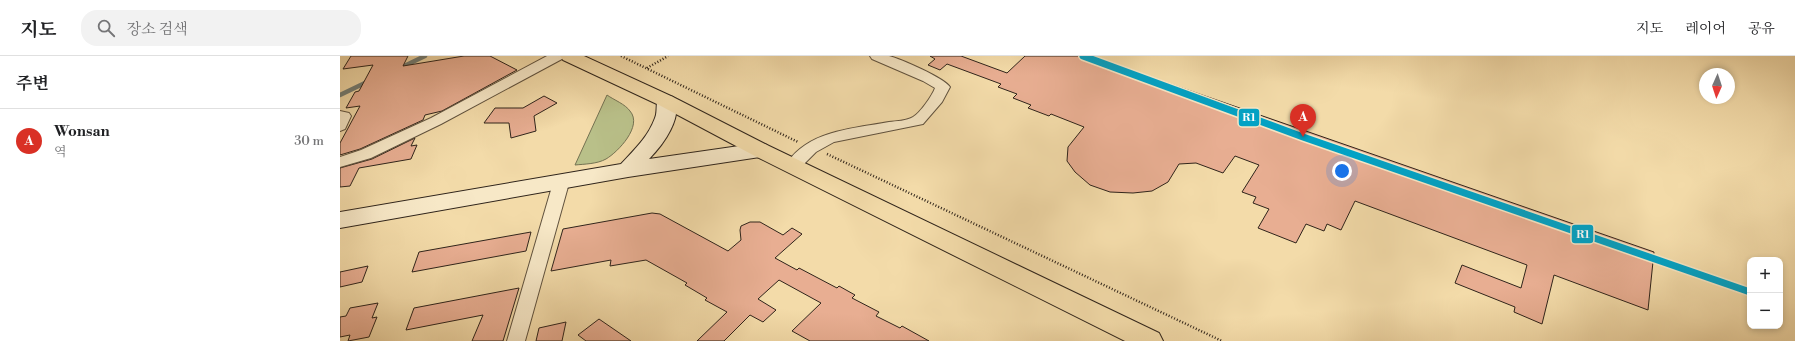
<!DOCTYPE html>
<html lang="ko">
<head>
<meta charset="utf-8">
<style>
  body { margin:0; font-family:"Libre Bodoni","Noto Serif KR",serif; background:#f2f2f2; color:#202124 }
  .controls { position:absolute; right:12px; bottom:12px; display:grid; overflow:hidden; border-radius:8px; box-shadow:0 2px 6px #0003 }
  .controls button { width:36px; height:36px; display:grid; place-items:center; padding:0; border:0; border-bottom:1px solid #e0e0e0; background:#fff; color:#202124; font:20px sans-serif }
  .compass { position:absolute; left:1359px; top:12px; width:36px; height:36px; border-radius:50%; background:#fff; box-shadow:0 2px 6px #0003; rotate:183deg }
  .you { position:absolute; left:1002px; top:115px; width:14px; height:14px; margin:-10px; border:3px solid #fff; border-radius:50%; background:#1a73e8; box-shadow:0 0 0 6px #1a73e833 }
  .badge { display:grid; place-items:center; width:26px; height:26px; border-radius:50%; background:#d93025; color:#fff; font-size:13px; font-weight:700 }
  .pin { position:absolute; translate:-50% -33px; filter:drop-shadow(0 1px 2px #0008) }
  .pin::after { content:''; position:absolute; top:21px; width:14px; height:12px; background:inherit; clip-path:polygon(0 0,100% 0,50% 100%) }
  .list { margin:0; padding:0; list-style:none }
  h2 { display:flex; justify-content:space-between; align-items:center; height:52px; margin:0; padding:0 16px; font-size:17px }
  h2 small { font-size:13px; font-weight:400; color:#757577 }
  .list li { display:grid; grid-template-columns:26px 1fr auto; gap:12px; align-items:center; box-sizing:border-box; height:64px; padding:0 16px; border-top:1px solid #e0e0e0 }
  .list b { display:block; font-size:15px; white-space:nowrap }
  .list p { margin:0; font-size:13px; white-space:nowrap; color:#757577 }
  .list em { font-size:13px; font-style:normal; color:#757577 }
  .icon { flex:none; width:22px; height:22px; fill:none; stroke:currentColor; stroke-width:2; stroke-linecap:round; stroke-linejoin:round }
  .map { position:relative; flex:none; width:1455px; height:285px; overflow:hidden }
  header { display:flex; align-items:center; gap:24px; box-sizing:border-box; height:56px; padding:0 20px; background:#fff; border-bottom:1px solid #e0e0e0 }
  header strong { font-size:19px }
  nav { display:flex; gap:22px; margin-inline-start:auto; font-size:14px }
  .search { width:280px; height:36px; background:#f2f2f2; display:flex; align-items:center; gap:10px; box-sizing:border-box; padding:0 14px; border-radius:16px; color:#757577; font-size:15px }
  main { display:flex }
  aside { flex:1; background:#fff }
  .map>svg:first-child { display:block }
  .green { fill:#b9c089; stroke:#747252 }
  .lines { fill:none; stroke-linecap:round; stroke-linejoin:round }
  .stream { stroke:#727d76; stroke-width:4.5 }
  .building { fill:#e8ae92; stroke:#2f241b }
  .minor-casing { stroke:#60523e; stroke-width:2 }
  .secondary-casing { stroke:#2f241b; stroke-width:2 }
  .trunk-casing { stroke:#2f241b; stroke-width:2 }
  .path { stroke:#2f241b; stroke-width:2.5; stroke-dasharray:1 2; stroke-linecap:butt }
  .minor { fill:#f7e8c7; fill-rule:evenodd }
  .secondary { fill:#f7e8c7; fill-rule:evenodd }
  .trunk { fill:#f3dba9; fill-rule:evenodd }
  .rail-1-casing { stroke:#f7e8c7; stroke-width:10 }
  .rail-1 { stroke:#02a2c5; stroke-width:7 }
  .line-badge { stroke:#f7e8c7; stroke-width:1.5 }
  .badge-label { font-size:11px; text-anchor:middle; font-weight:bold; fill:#fff }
</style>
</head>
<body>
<header>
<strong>지도</strong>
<div class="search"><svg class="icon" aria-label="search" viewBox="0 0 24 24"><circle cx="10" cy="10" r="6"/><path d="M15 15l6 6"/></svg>장소 검색</div>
<nav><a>지도</a><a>레이어</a><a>공유</a></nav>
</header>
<main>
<aside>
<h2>주변<small></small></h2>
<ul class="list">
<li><span class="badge">A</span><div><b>Wonsan</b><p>역</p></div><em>30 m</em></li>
</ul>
</aside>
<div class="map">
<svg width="1455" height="285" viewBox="0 0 1455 285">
  <rect width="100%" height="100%" fill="#f3dba9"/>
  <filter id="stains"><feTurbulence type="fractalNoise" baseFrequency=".005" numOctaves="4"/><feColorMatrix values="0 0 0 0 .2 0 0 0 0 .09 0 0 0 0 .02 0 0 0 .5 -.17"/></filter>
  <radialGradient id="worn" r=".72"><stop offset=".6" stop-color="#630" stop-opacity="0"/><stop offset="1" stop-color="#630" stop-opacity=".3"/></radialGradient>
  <!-- green -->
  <path class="green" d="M267,39c7,5 18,9 23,16 13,15 -12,41 -24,48 -9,5 -21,5 -31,6z"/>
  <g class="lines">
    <!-- stream -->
    <path class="stream" d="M58,13l27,-13
      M0,39l27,-13"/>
  </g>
  <!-- building -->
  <path class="building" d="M11,0h57l-5,10 61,-10h26l27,14 -75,41 -17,4 -2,5 -63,29 -20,6v-12l20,-37 -14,2 9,-16 4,-1 14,-26 -30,4z
    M590,0h31l46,17 18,-17h65l564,196 -6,58 -94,-35 -12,49 -28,-12 1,-5 -60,-24 7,-18 59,23 6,-23 -172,-64 -14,29 -14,-6 -3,7 -18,-7 -10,19 -38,-15 11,-19 -16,-6 3,-6 -14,-5 17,-27 -24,-9 -12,17 -27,-10 -17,1 -11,18 -16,9 -19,2 -23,-1 -20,-7 -15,-13 -8,-11 1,-14 16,-20 -33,-13 -2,2 -21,-8 3,-3 -18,-7 4,-4 -19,-7 3,-3 -54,-20 -7,6 -12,-5 7,-6z
    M204,40l13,7 -23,13 2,15 -25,7 -2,-15h-25l11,-15h28z
    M75,82l-4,8 6,-1 -6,14 -52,9 -9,18 -10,1v-19l32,-9z
    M312,157l8,1 68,37 13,-11 -1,-10 1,-4 9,-4h10l23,13 9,-7 10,6 -27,24 22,12 2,-2 38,20 2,-2 16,9 -3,3 27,14 -3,4 24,12 2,-2 27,15h-119l-18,-10 29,-28 -42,-23 -21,19 18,11 -13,12 -13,-7 -26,26h-27l30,-29 -22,-12 2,-2 -22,-13 2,-2 -41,-23 -36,6 1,-6 -60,11 12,-42z
    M191,176l-5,19 -114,21 7,-20z
    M28,210l-6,16 -22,5v-15z
    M179,232l-16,53h-31l11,-26 -77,15 8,-22z
    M38,247l-6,15 5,-1 -8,20 -21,4 2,-6 -10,2v-20l6,-1 4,-8z
    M259,263l32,22h-45l-8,-6z
    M226,266l-4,19h-26l3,-13z"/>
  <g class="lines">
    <defs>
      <path id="minor" d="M207,0h17l-2,3 -121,65 -70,34 -31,9v-10l21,-7 70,-32z
        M530,0c6,0 14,0 19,0 12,3 55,22 61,31l-8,15 -19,22 -89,18 -18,10 -18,18 -5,1 -5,-1 -3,-4c22,-36 67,-37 104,-44 7,-1 18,-1 24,-5 7,-4 19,-21 22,-29l-12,-7 -51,-22z
        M0,55l9,2 2,3 -6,13 -5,2z
        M221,121l6,2 2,4 -44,158h-18l46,-158 2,-4z"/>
      <path id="secondary" d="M326,39l7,2c12,19 -11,49 -24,62l111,-16 7,2 3,5 -3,5 -7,2 -132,20 -288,51v-16l281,-48c14,-15 27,-27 34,-46 3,-7 0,-14 4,-21z"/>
      <path id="trunk" d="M220,0h24l89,41 94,48 392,188 4,8h-38l-372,-186 -94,-50 -96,-45z"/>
    </defs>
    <!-- minor casing -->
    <use href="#minor" class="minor-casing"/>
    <!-- secondary casing -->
    <use href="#secondary" class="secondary-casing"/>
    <!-- trunk casing -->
    <use href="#trunk" class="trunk-casing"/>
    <!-- path -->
    <path class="path" d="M281,0l177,86
      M307,12l21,-12
      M487,98l395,187"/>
    <!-- minor -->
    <use href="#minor" class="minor"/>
    <!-- secondary -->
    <use href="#secondary" class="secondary"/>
    <!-- trunk -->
    <use href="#trunk" class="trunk"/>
    <defs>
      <path id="rail-1" d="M743,0l220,81 447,155"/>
    </defs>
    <!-- rail-1 casing -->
    <use href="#rail-1" class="rail-1-casing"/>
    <!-- rail-1 -->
    <use href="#rail-1" class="rail-1"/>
  </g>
  <g class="line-badge">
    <rect x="898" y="52" width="22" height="19" rx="4" fill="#02a2c5"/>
    <rect x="1231" y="168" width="23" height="20" rx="4" fill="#02a2c5"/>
  </g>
  <g class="badge-label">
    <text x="909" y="65">R1</text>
    <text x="1243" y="182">R1</text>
  </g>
  <rect width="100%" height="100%" filter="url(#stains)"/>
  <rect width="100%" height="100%" fill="url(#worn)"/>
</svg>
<div class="controls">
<button>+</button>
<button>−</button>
</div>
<svg class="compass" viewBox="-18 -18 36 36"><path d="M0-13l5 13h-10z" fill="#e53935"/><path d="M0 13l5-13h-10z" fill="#757577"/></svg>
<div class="you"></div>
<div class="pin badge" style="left:963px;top:81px">A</div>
</div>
</main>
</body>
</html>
